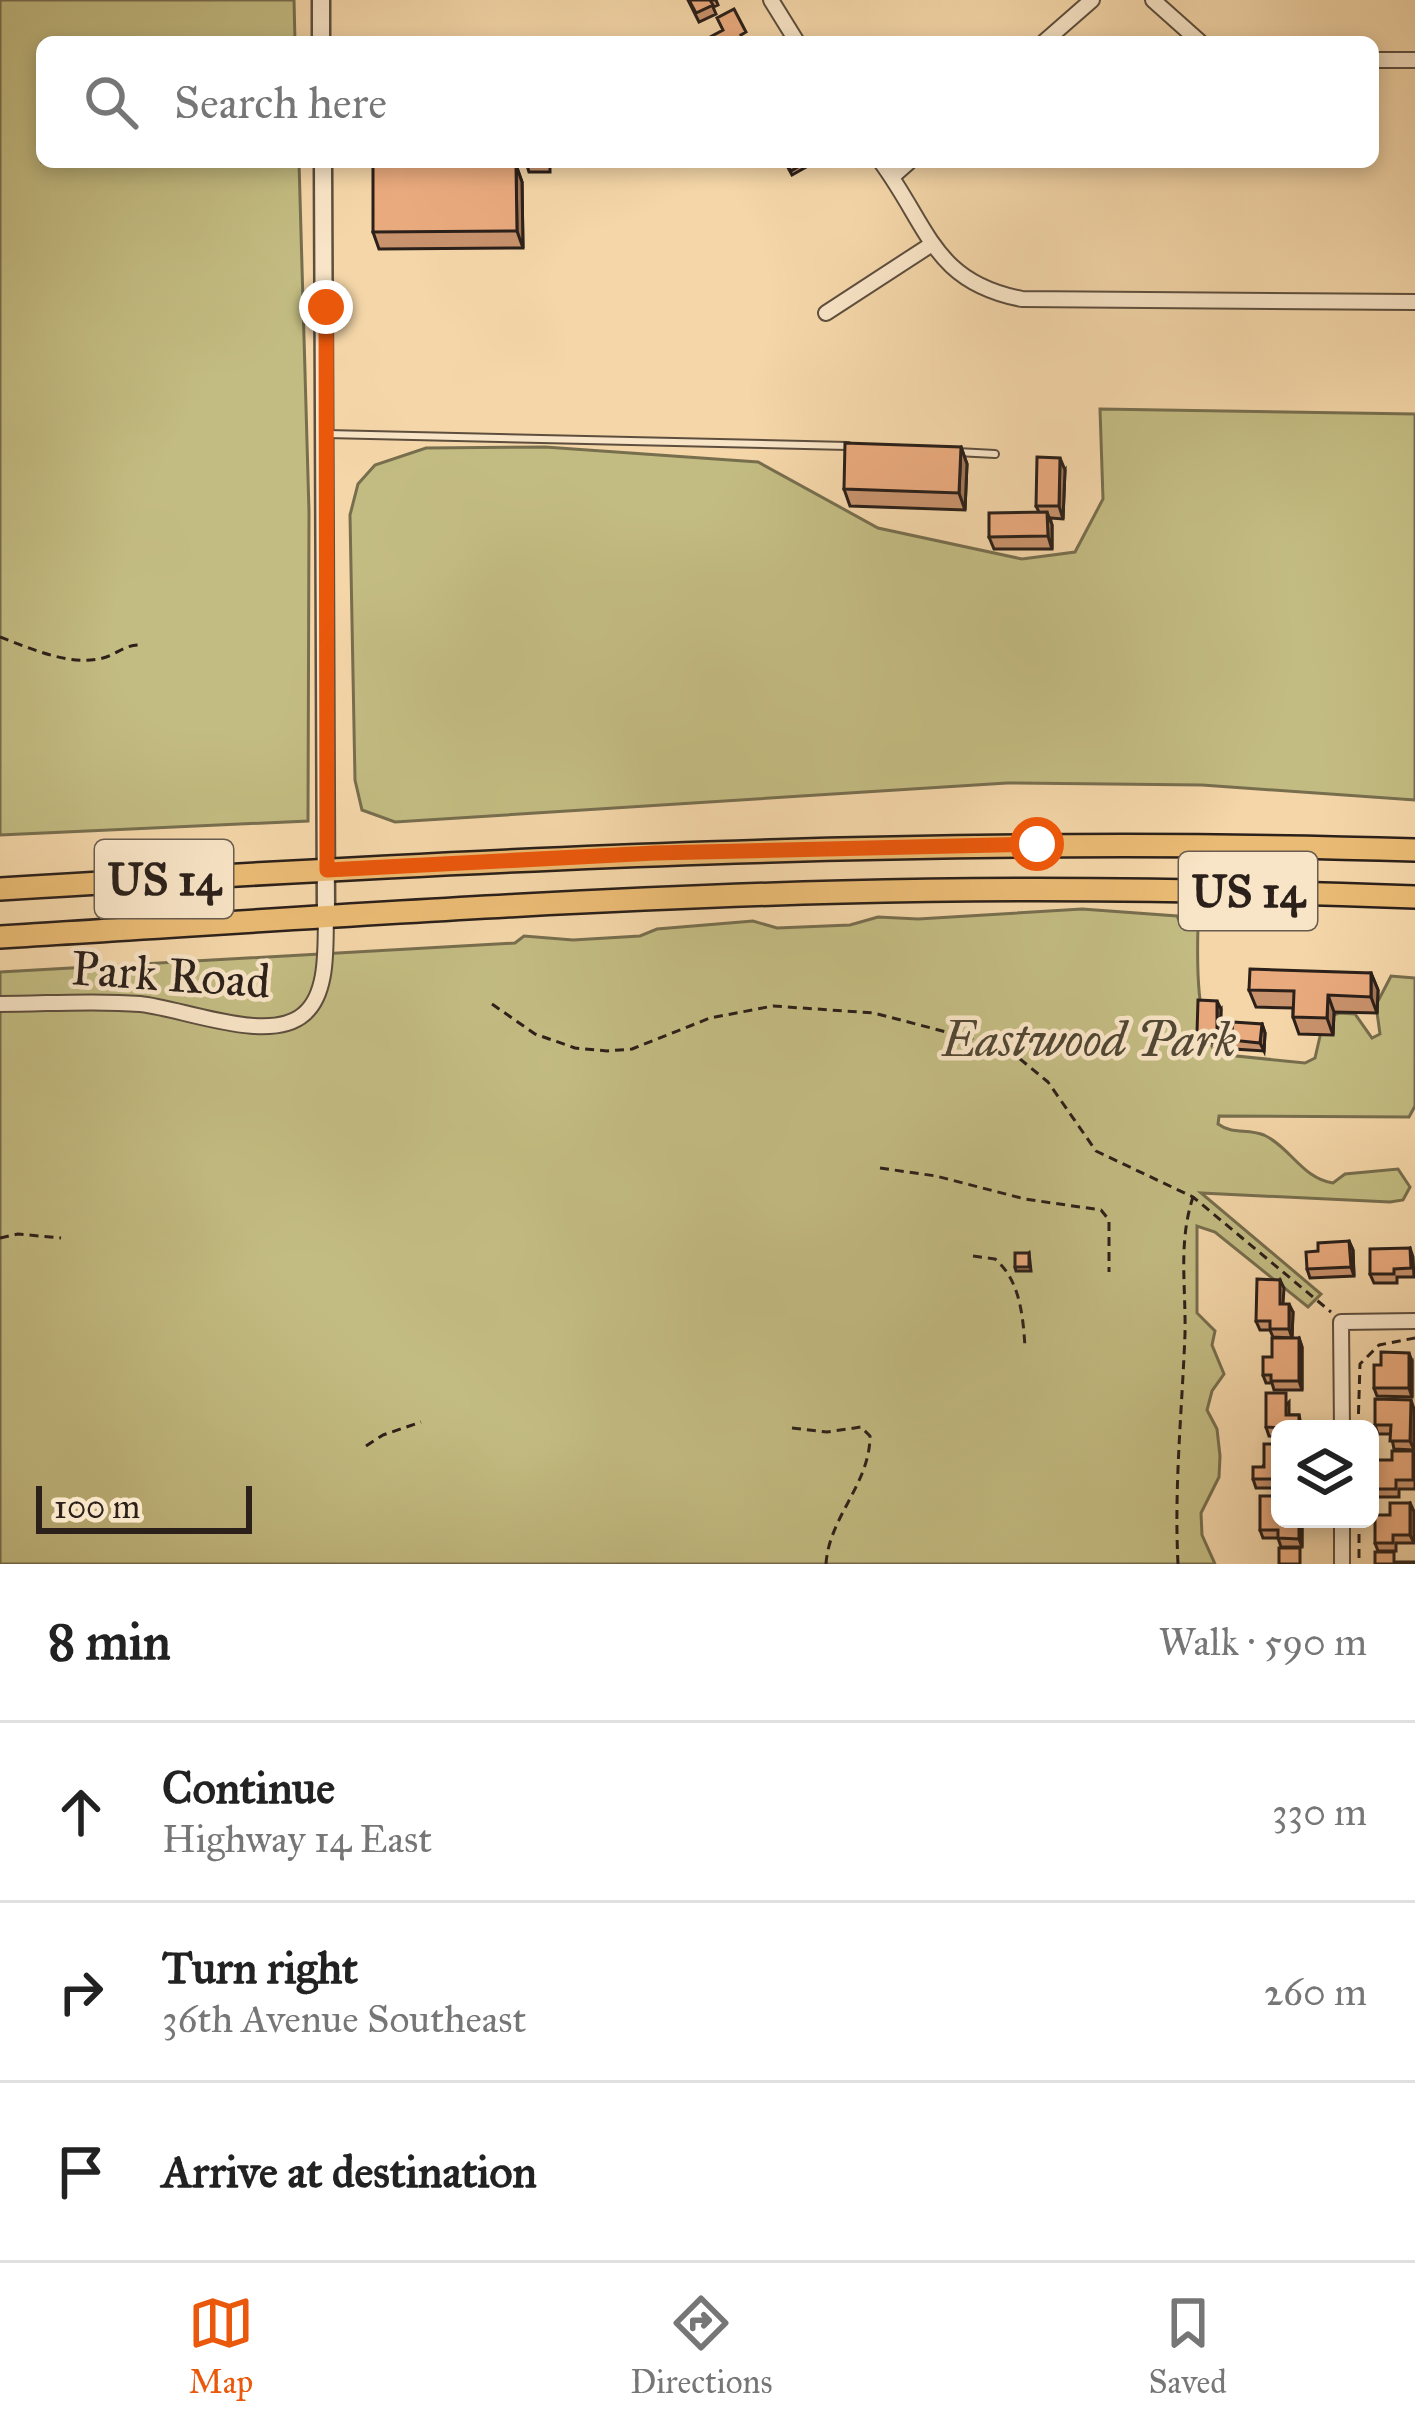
<!DOCTYPE html>
<html lang="en">
<head>
<meta charset="utf-8">
<style>
  body { margin:0; font-family:"IM FELL Great Primer",serif; background:#f2f2f2; color:#222 }
  .controls { position:absolute; right:36px; bottom:36px; display:grid; overflow:hidden; border-radius:18px; box-shadow:0 6px 18px #0003 }
  .controls button { width:108px; height:108px; display:grid; place-items:center; padding:0; border:0; border-bottom:3px solid #e0e0e0; background:#fff; color:#222; font:60px sans-serif }
  .scale { position:absolute; left:36px; bottom:30px; width:216px; box-sizing:border-box; padding-left:12px; border:6px solid #2b201a; border-top:0; font-size:33px; line-height:42px; white-space:nowrap; color:#2b201a; -webkit-text-stroke:9px #f8e4c6; paint-order:stroke }
  .stop { position:absolute; width:36px; height:36px; margin:-27px; border:9px solid #ea580c; border-radius:50%; background:#fff }
  .stop.end { background:#ea580c; border-color:#fff; box-shadow:0 3px 12px #0008 }
  .list { margin:0; padding:0; list-style:none }
  h2 { display:flex; justify-content:space-between; align-items:center; height:156px; margin:0; padding:0 48px; font-size:51px }
  h2 small { font-size:39px; font-weight:400; color:#767676 }
  .list li { display:grid; grid-template-columns:78px 1fr auto; gap:36px; align-items:center; box-sizing:border-box; height:180px; padding:0 48px; border-top:3px solid #e0e0e0 }
  .list b { display:block; font-size:45px; white-space:nowrap }
  .list p { margin:0; font-size:39px; white-space:nowrap; color:#767676 }
  .list em { font-size:39px; font-style:normal; color:#767676 }
  .icon { flex:none; width:66px; height:66px; fill:none; stroke:currentColor; stroke-width:2; stroke-linecap:round; stroke-linejoin:round }
  .map { position:relative; flex:none; width:1415px; height:1564px; overflow:hidden }
  .search { position:absolute; background:#fff; box-shadow:0 6px 18px #0003; left:36px; right:36px; top:36px; height:132px; display:flex; align-items:center; gap:30px; box-sizing:border-box; padding:0 42px; border-radius:18px; color:#767676; font-size:45px }
  .sheet { height:696px; background:#fff }
  nav { display:flex; justify-content:space-around; align-items:center; box-sizing:border-box; height:168px; border-top:3px solid #e0e0e0; background:#fff; font-size:33px; color:#767676 }
  nav a { display:grid; justify-items:center; gap:6px }
  nav .on { color:#ea580c }
  .map>svg:first-child { display:block }
  .green { fill:#c3bc82; stroke:#776e4e; stroke-width:3 }
  .lines { fill:none; stroke-linecap:round; stroke-linejoin:round }
  .service-casing { stroke:#5d4e3e; stroke-width:10 }
  .minor-casing { stroke:#5d4e3e; stroke-width:18 }
  .tertiary-casing { stroke:#5d4e3e; stroke-width:21 }
  .primary-casing { stroke:#2b201a; stroke-width:26 }
  .path { stroke:#2b201a; stroke-width:3; stroke-dasharray:9 6; stroke-linecap:butt }
  .service { stroke:#f8e4c6; stroke-width:6 }
  .minor { stroke:#f8e4c6; stroke-width:14 }
  .tertiary { stroke:#f8e4c6; stroke-width:16 }
  .primary { stroke:#eabb74; stroke-width:21 }
  .wall { fill:#c8926c; stroke:#2b201a; stroke-width:3 }
  .shaded-wall { fill:#a37758; stroke:#2b201a; stroke-width:3 }
  .building { fill:#e9aa7d; stroke:#2b201a; stroke-width:3 }
  .route { stroke:#ea580c; stroke-width:15 }
  .labels { text-anchor:middle; stroke-width:9; stroke-linejoin:round; paint-order:stroke }
  .shield { fill:#f8e4c6; stroke:#685b4e; stroke-width:3 }
  .shield-label { font-size:45px; font-weight:bold; fill:#2b201a }
  .street-label { font-size:48px; fill:#2b201a; stroke:#f8e4c6 }
  .park-label { font-size:48px; font-style:italic; fill:#514734; stroke:#f8e4c6 }
</style>
</head>
<body>
<div class="map">
<svg width="1415" height="1564" viewBox="0 0 1415 1564">
  <rect width="100%" height="100%" fill="#f4d6a8"/>
  <filter id="stains"><feTurbulence type="fractalNoise" baseFrequency=".00167" numOctaves="4"/><feColorMatrix values="0 0 0 0 .2 0 0 0 0 .09 0 0 0 0 .02 0 0 0 .5 -.17"/></filter>
  <radialGradient id="worn" r=".72"><stop offset=".6" stop-color="#630" stop-opacity="0"/><stop offset="1" stop-color="#630" stop-opacity=".3"/></radialGradient>
  <!-- green -->
  <path class="green" d="M0,0h294l1,42h-253v120h257l10,350 -1,309 -308,14z
    M1100,409l315,5v386l-213,-15 -195,-2 -612,39 -33,-12 -7,-30 -5,-265 8,-31 17,-19 51,-17 119,-1 213,15 120,66 144,31 53,-7 28,-53z
    M1082,909l95,7 5,10h16c-1,35 -2,101 19,128l88,9 10,-5 9,-39 15,-6 16,1 17,24 8,-4 -4,-29 15,-29 24,2v128l-6,11 -190,-1 -1,8c15,11 29,4 46,11 27,13 38,43 69,48l12,-9 53,-5 12,18 -7,13 -13,2 -189,-9 120,101 -13,13 -93,-75 -18,-6v87l18,18 -3,14 12,29 -12,17 -5,19 10,19 3,27 -1,21 -18,36 1,22 13,29h-1215v-592l515,-29 9,-7 49,4 67,-4 17,-7 96,-8 24,7 73,-3 28,-8 40,2z"/>
  <g class="lines">
    <defs>
      <path id="service" d="M327,434l521,12
        M957,452l38,2"/>
      <path id="minor" d="M771,0l26,42
        M1153,0l47,42
        M1044,42l48,-42
        M1373,60h42
        M881,162c48,65 52,120 141,137l393,3
        M892,177l17,-15
        M826,313l106,-69
        M0,1004c46,0 94,-4 140,0 42,4 129,41 164,10 25,-21 21,-69 22,-98
        M1342,1429l-1,-107 74,-1
        M1342,1519v45"/>
      <path id="tertiary" d="M321,0v42
        M323,162l3,754"/>
      <path id="primary" d="M0,889c472,-29 942,-54 1415,-39
        M0,937c281,-17 562,-38 843,-45 191,-5 381,-2 572,5"/>
    </defs>
    <!-- service casing -->
    <use href="#service" class="service-casing"/>
    <!-- minor casing -->
    <use href="#minor" class="minor-casing"/>
    <!-- tertiary casing -->
    <use href="#tertiary" class="tertiary-casing"/>
    <!-- primary casing -->
    <use href="#primary" class="primary-casing"/>
    <!-- path -->
    <path class="path" d="M0,637c30,11 70,30 103,21 14,-4 22,-13 36,-13
      M492,1004l43,30 40,14 32,3 25,-2 78,-31 63,-12 101,7 118,31 22,10 34,28 48,69 97,46 138,115
      M880,1168l56,8 89,23 76,11 8,10v52
      M0,1238l18,-4 43,4
      M973,1256l22,3c25,21 28,57 30,88
      M792,1428l35,4 34,-5 9,9c0,48 -41,81 -44,128
      M1358,1429l2,-65 19,-19 36,-7
      M366,1446l17,-11 38,-13
      M1359,1519v45
      M1178,1564c-4,-77 4,-153 7,-230 1,-48 -7,-91 8,-137"/>
    <!-- service -->
    <use href="#service" class="service"/>
    <!-- minor -->
    <use href="#minor" class="minor"/>
    <!-- tertiary -->
    <use href="#tertiary" class="tertiary"/>
    <!-- primary -->
    <use href="#primary" class="primary"/>
  </g>
  <!-- wall -->
  <path class="wall" d="M688,0h28l2,5 -5,2 3,7 -17,8z
    M526,162h24v10h-21z
    M785,162h30l-23,13z
    M516,165l6,17 1,66 -144,1 -6,-17z
    M961,447l6,17 -2,46 -115,-4 -6,-17z
    M1065,470l-2,49 -13,-1 2,7v24h-58l-5,-12 50,-25 -3,-6z
    M1371,973l7,17 -1,23 -43,-1 -1,23 -34,-1 -6,-17v-9l-37,-1 -7,-17z
    M1221,1009l-1,34 -20,-1 -3,-9z
    M1262,1024l3,9 -1,18 -30,-2 -3,-9z
    M1349,1241l4,9 1,26 -44,2 -3,-9 11,-18z
    M1410,1248l3,9 1,20h-17v6h-23l-4,-9z
    M1029,1253l2,18h-15l-1,-4z
    M1280,1280l4,8 -1,16 10,8 -1,26 -19,-1 -3,-7h-10l-4,-9z
    M1299,1338l3,9v43h-28l-2,-7h-6l-3,-8 9,-18z
    M1412,1361v36l-35,-1 -3,-8z
    M1289,1402v13h10l3,14h-22v8l-11,-1 -3,-9z
    M1414,1409v41l-20,-1 -3,-15h-13l-3,-9z
    M1280,1444v51h-1l-3,-7h-20l-3,-9z
    M1413,1451l2,6v32h-16v8h-21l-3,-8 17,-29z
    M1410,1503l4,9v31h-18v8h-18l-3,-8 15,-28z
    M1280,1519h22v28h-21l-3,-9h-15l-3,-8z"/>
  <!-- shaded-wall -->
  <path class="shaded-wall" d="M516,165l6,17 1,66 -6,-17z
    M961,447l6,17 -2,46 -6,-17z
    M1060,458l5,12 -2,49 -4,-13z
    M1047,512l5,13v24l-4,-13z
    M1371,973l7,17 -1,23 -6,-16z
    M1328,995l6,17 -1,23 -6,-17z
    M1217,1001l4,8 -1,34 -3,-9z
    M1262,1024l3,9 -1,18 -4,-8z
    M1349,1241l4,9 1,26 -3,-9z
    M1289,1304l4,8 -1,26 -3,-9z
    M1299,1338l3,9v43l-3,-9z
    M1409,1353l3,8v36l-3,-9z
    M1411,1400l3,9v41l-4,-9z
    M1410,1503l4,9v31l-4,-8z
    M1299,1519h3v28l-3,-8z"/>
  <!-- building -->
  <path class="building" d="M689,0h21l3,5 -17,8z
    M734,9l12,23 -5,3 5,7h-33l-3,-5 13,-7 -6,-12z
    M785,162h21l-15,9z
    M516,165l1,66 -144,1v-66z
    M845,443l116,4 -2,46 -115,-4z
    M1037,457l23,1 -1,48h-23z
    M1047,512l1,24 -59,1v-24z
    M1250,969l121,4v24l-43,-2 -1,23 -34,-1 1,-26 -45,-1z
    M1198,1000l19,1v33l-20,-1z
    M1233,1022l29,2 -2,19 -29,-3z
    M1349,1241l2,26 -44,2 -1,-17 12,-1v-8z
    M1410,1248l1,20 -17,1v5h-24v-25z
    M1015,1253h14v14h-14z
    M1257,1279l23,1v24h9v25h-19v-8h-14z
    M1272,1338h27v43h-28v-6h-8v-18h9z
    M1381,1352l28,1v35h-35v-23h7z
    M1266,1393h20v22h13v14l-33,-2z
    M1375,1399l36,1 -1,41h-20l1,-16h-16z
    M1264,1444h16v42h-4v-7h-23v-12h11z
    M1392,1451h21v29h-17v9h-21v-29h17z
    M1260,1496h20v23h19v20l-21,-1v-8h-18z
    M1390,1503h20v32h-17v8h-18v-28h15z
    M1279,1548h21v16h-21z
    M1375,1552h19v10h20v2h-39z"/>
  <g class="lines">
    <!-- route -->
    <path class="route" d="M326,307l1,563 328,-17 382,-9"/>
  </g>
  <g class="labels">
    <!-- shield labels -->
    <g class="shield">
      <rect x="95" y="840" width="138" height="78" rx="9"/>
      <rect x="1179" y="852" width="138" height="78" rx="9"/>
    </g>
    <g class="shield-label">
      <text x="164" y="895">US 14</text>
      <text x="1248" y="907">US 14</text>
    </g>
    <!-- street labels -->
    <g class="street-label">
      <text transform="translate(171 974) rotate(4)" y="17">Park Road</text>
    </g>
    <!-- park labels -->
    <g class="park-label">
      <text x="1089" y="1056">Eastwood Park</text>
    </g>
  </g>
  <rect width="100%" height="100%" filter="url(#stains)"/>
  <rect width="100%" height="100%" fill="url(#worn)"/>
</svg>
<div class="controls">
<button><svg class="icon" aria-label="layers" viewBox="0 0 24 24"><path d="M12 4l9 5-9 5-9-5zM3 14l9 5 9-5"/></svg></button>
</div>
<div class="scale">100 m</div>
<div class="stop" style="left:1037px;top:844px"></div>
<div class="stop end" style="left:326px;top:307px"></div>
<div class="search"><svg class="icon" aria-label="search" viewBox="0 0 24 24"><circle cx="10" cy="10" r="6"/><path d="M15 15l6 6"/></svg>Search here</div>
</div>
<section class="sheet">
<h2>8 min<small>Walk · 590 m</small></h2>
<ul class="list">
<li><svg class="icon" aria-label="ahead" viewBox="0 0 24 24"><path d="M12 20V5M6 11l6-6 6 6"/></svg><div><b>Continue</b><p>Highway 14 East</p></div><em>330 m</em></li>
<li><svg class="icon" aria-label="right" viewBox="0 0 24 24"><path d="M7 20v-9h11M14 6l5 5-5 5"/></svg><div><b>Turn right</b><p>36th Avenue Southeast</p></div><em>260 m</em></li>
<li><svg class="icon" aria-label="arrive" viewBox="0 0 24 24"><path d="M6 21V4h12l-3 4 3 4H6"/></svg><div><b>Arrive at destination</b></div></li>
</ul>
</section>
<nav>
<a class="on"><svg class="icon" aria-label="map" viewBox="0 0 24 24"><path d="M3 6l6-2 6 2 6-2v14l-6 2-6-2-6 2zM9 4v14M15 6v14"/></svg>Map</a>
<a><svg class="icon" aria-label="directions" viewBox="0 0 24 24"><path d="M12 3l9 9-9 9-9-9zM9 14v-3h6M13 9l2 2-2 2"/></svg>Directions</a>
<a><svg class="icon" aria-label="saved" viewBox="0 0 24 24"><path d="M7 4h10v16l-5-4-5 4z"/></svg>Saved</a>
</nav>
</body>
</html>
